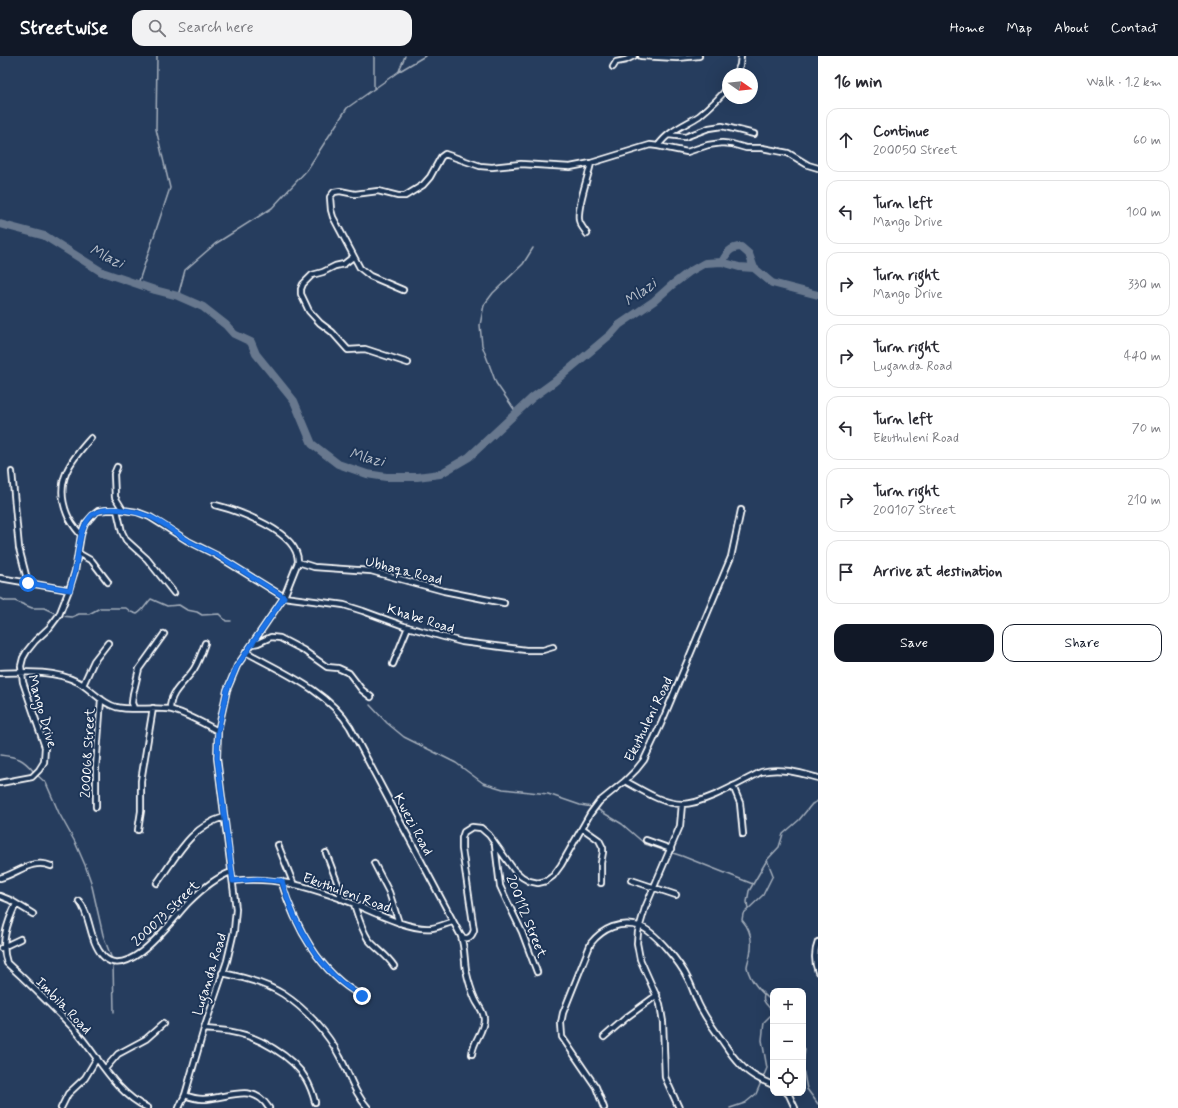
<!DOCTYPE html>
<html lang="en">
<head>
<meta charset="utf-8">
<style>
  body { margin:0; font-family:Mynerve,sans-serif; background:#f2f2f3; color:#2b2b33 }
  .controls { position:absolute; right:12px; bottom:12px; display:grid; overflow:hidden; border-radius:8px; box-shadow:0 4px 16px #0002 }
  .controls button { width:36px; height:36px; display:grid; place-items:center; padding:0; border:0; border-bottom:1px solid #e1e1e2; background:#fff; color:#2b2b33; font:20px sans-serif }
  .compass { position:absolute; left:722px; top:12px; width:36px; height:36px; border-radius:50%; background:#fff; box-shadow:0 4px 16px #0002; rotate:104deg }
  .stop { position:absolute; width:12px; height:12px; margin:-9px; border:3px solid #1a73e8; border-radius:50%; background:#fff }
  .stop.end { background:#1a73e8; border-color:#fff; box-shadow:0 1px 4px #0008 }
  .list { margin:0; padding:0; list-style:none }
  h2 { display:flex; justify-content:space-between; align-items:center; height:52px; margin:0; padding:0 16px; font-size:17px }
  h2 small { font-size:13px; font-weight:400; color:#7c7c81 }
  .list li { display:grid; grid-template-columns:26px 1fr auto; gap:12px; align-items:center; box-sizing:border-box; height:64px; margin:0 8px 8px; padding:0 8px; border:1px solid #e1e1e2; border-radius:12px }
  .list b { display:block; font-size:15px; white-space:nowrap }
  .list p { margin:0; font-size:13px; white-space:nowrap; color:#7c7c81 }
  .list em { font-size:13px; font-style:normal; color:#7c7c81 }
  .actions { display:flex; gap:8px; padding:12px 16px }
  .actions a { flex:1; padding:9px 0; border:1px solid #111827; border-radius:12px; text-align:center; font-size:14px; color:#111827 }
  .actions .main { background:#111827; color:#fff }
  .icon { flex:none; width:22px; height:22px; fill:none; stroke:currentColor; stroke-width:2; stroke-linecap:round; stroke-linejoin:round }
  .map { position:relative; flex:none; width:818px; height:1052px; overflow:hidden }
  header { display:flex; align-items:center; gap:24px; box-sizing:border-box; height:56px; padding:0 20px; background:#111827; color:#fff }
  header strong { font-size:19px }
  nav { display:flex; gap:22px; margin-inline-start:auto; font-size:14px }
  .search { width:280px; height:36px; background:#f2f2f3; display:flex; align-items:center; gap:10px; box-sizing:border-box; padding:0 14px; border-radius:12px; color:#7c7c81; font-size:15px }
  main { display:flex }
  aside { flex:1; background:#fff }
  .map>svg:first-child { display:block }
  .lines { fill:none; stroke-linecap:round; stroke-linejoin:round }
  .stream { stroke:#a4aebb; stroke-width:1.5 }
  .river { stroke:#67788e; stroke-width:8 }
  .minor-casing { stroke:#fff; stroke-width:8 }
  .minor { stroke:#1d3557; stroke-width:4.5 }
  .route { stroke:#1a73e8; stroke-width:5 }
  .labels { text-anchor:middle; stroke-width:4; stroke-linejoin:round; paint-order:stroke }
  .street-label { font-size:14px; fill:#fff; stroke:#1d3557 }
  .water-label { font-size:15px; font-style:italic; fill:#bbc2cc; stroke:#1d3557 }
</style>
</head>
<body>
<header>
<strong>Streetwise</strong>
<div class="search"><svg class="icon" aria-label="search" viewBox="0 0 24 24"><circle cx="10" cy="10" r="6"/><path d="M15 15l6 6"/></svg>Search here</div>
<nav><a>Home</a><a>Map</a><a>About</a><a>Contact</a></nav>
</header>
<main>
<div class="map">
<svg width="818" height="1052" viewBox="0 0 818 1052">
  <rect width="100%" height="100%" fill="#263d5e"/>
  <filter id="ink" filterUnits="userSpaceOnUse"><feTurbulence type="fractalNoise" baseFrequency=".025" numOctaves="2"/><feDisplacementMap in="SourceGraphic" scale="8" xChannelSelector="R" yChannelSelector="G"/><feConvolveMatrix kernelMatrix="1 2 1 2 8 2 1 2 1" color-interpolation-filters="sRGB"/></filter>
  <g filter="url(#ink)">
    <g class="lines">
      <!-- stream -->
      <path class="stream" d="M399,15l6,-15
        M374,33v-33
        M138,228l32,-96 -14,-59 1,-73
        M178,240l7,-26 30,-26 57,-36 35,-38 40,-62 51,-36 27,-16
        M516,356l-20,-29 -14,-38 -2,-20 4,-20 9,-12 30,-29 10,-16
        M0,542l6,3h9l17,7h12l13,6
        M61,560l11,1 7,-3h10l11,-6h26l5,4 6,2c6,-3 9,-10 14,-15l16,7 12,-1 8,5 10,2 5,3 17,-1 7,7h5
        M370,649l17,18 17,14 52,26 27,20 20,6 45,5 32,11 12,2
        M0,699c17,2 23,3 34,17
        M37,719l9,8 13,30 16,29 10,23 6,17 12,53 10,27 1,50
        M597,753l25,15 23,20 37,12 71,28
        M748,853l-1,-7 2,-11 18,-31
        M773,946c-11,-9 -23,-20 -26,-35 0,-3 2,-8 3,-12 3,-13 1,-25 -8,-35l1,-6 20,-19 10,-20 -6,-15 12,-13 4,-13 16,-14 13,-16 6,-3
        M803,991l2,2 -2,18
        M803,1013l4,20 11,15
        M730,1052l15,-5 11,-9 11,-26 -5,-28 2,-18 8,-8c0,-8 -11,-10 -8,-19"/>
      <!-- river -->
      <path class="river" d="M0,168l45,12 57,36 53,18 23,6 25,11 23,18 8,9 17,8 5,12 38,47 18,43 26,20 29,10 19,3h31l23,-3 29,-17 63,-59 22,-16 57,-48 8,-9 35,-24 18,-16 17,-13 16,-9 17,-1 17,5 15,1 18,15 46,12
        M722,206c5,-9 8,-15 19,-15l8,7 5,14"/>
      <defs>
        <path id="minor" d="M641,0l36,2 22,-2
          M613,11l3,-5 10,-2 8,-4
          M736,18l4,-9 1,-9
          M669,79l16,2 24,-9 13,-2 32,8
          M658,90c10,-15 27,-21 41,-30 11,-9 21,-18 29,-29
          M587,178c-3,-5 -7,-9 -8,-14 -2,-14 9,-42 12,-57
          M353,201l-9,7 -9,2 -12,6 -11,3 -9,9 -2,5v5l8,17 11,12 12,9 16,18 17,-1 43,14
          M403,234l-33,-14 -10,-8 -27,-51 -2,-7 -1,-13 4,-5 6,-1 15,3 23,-3 20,5h7l18,-11 7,-8 11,-20 4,-3 35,12 12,1 29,-3 49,3 21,-4 59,-18 8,1 29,6 21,-7 14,-2 10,1 14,4h16l26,5 20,12 10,3
          M117,411l-3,7 1,23 8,13
          M12,416l7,76 9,35
          M117,454l5,22 4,8 21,19 27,34
          M81,479c-5,-6 -11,-13 -14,-21 -13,-32 3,-53 24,-76
          M78,497l14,8 16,21
          M298,506l16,5 57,4 73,20 60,12
          M0,522l69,12
          M253,588l5,-1 13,-6 9,1 23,12 24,17 11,1 11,5 13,17 9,7
          M246,596c36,20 82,39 104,75l111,209c4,13 3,21 5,34 2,9 5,20 9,29 3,7 9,12 9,20 0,13 -11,22 -12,35
          M393,608l15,-37
          M0,617c26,-1 54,-3 78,9 13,7 23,21 38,25 17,4 35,0 52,2 13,2 37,15 50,22
          M83,629l11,-24 14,-18
          M134,652l-2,-5 1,-9 6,-25 25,-35
          M170,653c0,-18 15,-26 24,-40 5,-8 8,-17 11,-26
          M625,725c17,9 37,23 57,23 22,0 59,-22 79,-32 19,-5 39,1 57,6
          M0,727l32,-6 7,-7 5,-8 1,-15 -22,-65 -2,-16 2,-8 4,-7 8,-10 15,-14 9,-12 10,-25 6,-19 6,-36 4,-11 8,-9 5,-4 8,-1h17l14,2 13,5 38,24 28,14 68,42 60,8 19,6 41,15 58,16 64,8h17l10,-3
          M733,730l7,17 3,31
          M96,751v-39l5,-69
          M582,772l17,12 4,8v4l-2,11v20
          M138,774l3,-19v-30l12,-73
          M646,784l25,9
          M278,789l16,40
          M495,789l5,41 6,13 16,33 15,40
          M326,797l13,34 2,12
          M374,807l15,29 10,31
          M0,822c17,-4 32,-20 51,-12
          M631,824l45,15
          M233,825c39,-5 73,5 109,18 24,9 65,32 90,29 7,-1 13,-4 20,-6
          M281,825c14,45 39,93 81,115
          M157,827c20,-27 33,-56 67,-66
          M0,840l10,4 23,14
          M79,845c12,14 10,40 24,55 25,27 70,-38 86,-54 12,-12 26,-24 42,-30
          M16,848c-9,19 -16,39 -9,59 23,21 46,44 68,67 23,26 40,63 73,78
          M354,848c4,12 7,24 14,35 8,10 19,16 26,27
          M461,880c6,5 11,1 13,-6l-12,-81v-11l2,-6 8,-5 9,1 8,7 25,35 8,7 7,4 9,2 8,-2 7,-5 8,-11 29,-51 9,-12 26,-21 11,-11 8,-10 17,-36 70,-167 10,-47
          M818,886c-4,10 -4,19 0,30
          M1,892l19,-9
          M222,917c20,4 44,10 61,21 23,15 45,39 57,63 10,18 14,36 28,51
          M204,973c9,1 19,1 28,3 25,4 61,24 74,47 4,7 7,15 9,23
          M604,981l23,-20 30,-22
          M105,1013l13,-15 28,-15 17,-15
          M787,1037l2,2 6,13
          M185,1039c5,2 12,4 18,4 24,0 49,-18 66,9
          M61,1052l7,-14 17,-16 12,-20
          M179,1052l6,-13 19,-66 23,-68 7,-30 2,-22 -19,-151 1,-27 9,-41 10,-24 47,-69 14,-35c1,-30 -59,-51 -83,-57
          M604,1052l-8,-21 -34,-50 -1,-14 2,-10 28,-70c12,-15 29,-22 48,-17 16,5 42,38 49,53 6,11 8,23 15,33 4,8 10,15 15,23 7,9 12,19 20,27 10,12 21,17 35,23
          M679,1052l-14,-31 -2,-55 -3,-18 -20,-45 -3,-16 1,-11 7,-24 35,-82 2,-22"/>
      </defs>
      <!-- minor casing -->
      <use href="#minor" class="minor-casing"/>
      <!-- minor -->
      <use href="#minor" class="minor"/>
    </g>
  </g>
  <g class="lines" filter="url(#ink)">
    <!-- route -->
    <path class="route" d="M28,527l42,7c1,-7 4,-13 5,-20 4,-18 3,-41 17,-55 12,-11 42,-4 56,1 14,5 26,17 39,24 9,6 20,10 30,15 22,14 45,28 67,42l-47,69 -10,24 -9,41 -1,27 16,123 25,-2 24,2c12,44 38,93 80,115"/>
  </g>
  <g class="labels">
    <!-- street labels -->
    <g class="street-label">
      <text transform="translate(404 514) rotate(14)" y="5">Ubhaqa Road</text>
      <text transform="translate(421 562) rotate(17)" y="5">Khabe Road</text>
      <text transform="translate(43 655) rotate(74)" y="5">Mango Drive</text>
      <text transform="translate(648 663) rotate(-64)" y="5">Ekuthuleni Road</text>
      <text transform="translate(87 697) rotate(-87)" y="5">200068 Street</text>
      <text transform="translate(414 768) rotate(62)" y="5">Kwezi Road</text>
      <text transform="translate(347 836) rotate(20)" y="5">Ekuthuleni Road</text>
      <text transform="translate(165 857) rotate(-44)" y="5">200073 Street</text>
      <text transform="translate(527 860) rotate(68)" y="5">200112 Street</text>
      <text transform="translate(209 918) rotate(-73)" y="5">Luganda Road</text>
      <text transform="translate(64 949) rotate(46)" y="5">Imbila Road</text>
    </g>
    <!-- water labels -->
    <g class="water-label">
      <text transform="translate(107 200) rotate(26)" y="5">Mlazi</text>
      <text transform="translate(640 236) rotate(-36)" y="5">Mlazi</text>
      <text transform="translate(367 401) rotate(14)" y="5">Mlazi</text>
    </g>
  </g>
</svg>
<div class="controls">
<button>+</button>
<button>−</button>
<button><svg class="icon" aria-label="locate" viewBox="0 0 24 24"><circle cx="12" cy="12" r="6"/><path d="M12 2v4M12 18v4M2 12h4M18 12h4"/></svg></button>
</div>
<svg class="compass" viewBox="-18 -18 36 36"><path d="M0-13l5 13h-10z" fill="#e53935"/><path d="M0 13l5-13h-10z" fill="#7c7c81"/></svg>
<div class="stop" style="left:28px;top:527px"></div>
<div class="stop end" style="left:362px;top:940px"></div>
</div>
<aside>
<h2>16 min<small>Walk · 1.2 km</small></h2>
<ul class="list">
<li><svg class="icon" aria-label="ahead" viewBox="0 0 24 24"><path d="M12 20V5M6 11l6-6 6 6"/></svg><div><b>Continue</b><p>200050 Street</p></div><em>60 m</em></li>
<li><svg class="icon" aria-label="left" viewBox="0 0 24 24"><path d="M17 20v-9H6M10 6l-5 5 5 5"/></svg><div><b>Turn left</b><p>Mango Drive</p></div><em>100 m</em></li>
<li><svg class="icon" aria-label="right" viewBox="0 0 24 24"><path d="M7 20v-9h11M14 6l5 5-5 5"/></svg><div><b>Turn right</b><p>Mango Drive</p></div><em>330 m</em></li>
<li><svg class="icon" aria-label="right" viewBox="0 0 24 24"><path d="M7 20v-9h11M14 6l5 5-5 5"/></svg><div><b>Turn right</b><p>Luganda Road</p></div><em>440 m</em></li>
<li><svg class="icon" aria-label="left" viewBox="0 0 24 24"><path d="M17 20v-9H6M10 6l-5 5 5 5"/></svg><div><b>Turn left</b><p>Ekuthuleni Road</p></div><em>70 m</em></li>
<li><svg class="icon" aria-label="right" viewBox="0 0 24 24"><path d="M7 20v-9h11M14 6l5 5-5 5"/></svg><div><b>Turn right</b><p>200107 Street</p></div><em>210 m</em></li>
<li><svg class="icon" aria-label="arrive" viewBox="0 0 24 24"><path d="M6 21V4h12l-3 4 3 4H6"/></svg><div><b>Arrive at destination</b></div></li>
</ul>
<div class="actions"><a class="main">Save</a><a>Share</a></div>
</aside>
</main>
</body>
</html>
